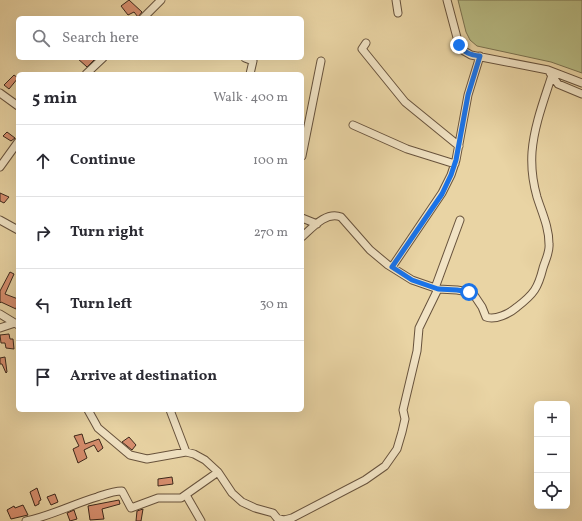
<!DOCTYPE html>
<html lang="en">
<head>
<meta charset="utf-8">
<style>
  body { margin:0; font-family:Vollkorn,serif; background:#f2f2f3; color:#2b2b33 }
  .controls { position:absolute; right:12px; bottom:12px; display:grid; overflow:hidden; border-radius:6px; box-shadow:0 4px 16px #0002 }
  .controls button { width:36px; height:36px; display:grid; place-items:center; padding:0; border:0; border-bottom:1px solid #e1e1e2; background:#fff; color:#2b2b33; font:20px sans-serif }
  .stop { position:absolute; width:12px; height:12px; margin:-9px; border:3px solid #1a73e8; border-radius:50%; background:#fff }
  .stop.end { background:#1a73e8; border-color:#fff; box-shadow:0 1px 4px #0008 }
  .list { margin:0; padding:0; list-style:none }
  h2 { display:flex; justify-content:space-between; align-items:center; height:52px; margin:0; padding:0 16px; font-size:17px }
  h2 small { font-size:13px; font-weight:400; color:#7c7c81 }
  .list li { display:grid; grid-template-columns:26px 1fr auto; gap:12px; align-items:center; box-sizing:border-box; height:72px; padding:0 16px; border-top:1px solid #e1e1e2 }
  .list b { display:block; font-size:15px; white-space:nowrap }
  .list em { font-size:13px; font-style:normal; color:#7c7c81 }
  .icon { flex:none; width:22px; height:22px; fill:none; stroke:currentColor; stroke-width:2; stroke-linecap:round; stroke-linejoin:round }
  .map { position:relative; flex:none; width:582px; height:521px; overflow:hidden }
  .search { position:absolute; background:#fff; box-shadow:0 4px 16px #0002; left:16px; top:16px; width:288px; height:44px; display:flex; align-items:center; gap:10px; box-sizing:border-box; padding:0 14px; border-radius:6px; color:#7c7c81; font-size:15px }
  .panel { position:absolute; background:#fff; box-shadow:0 4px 16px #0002; left:16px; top:72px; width:288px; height:340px; border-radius:6px }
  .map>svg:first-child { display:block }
  .green { fill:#b8bc85; stroke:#7a7250 }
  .building { fill:#d88f6f; stroke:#3d281b }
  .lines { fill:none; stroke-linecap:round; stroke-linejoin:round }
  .minor-casing { stroke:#68533d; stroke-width:9 }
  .minor { stroke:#f1e3c4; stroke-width:7 }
  .route { stroke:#1a73e8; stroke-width:5 }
</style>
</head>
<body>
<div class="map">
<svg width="582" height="521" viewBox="0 0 582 521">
  <rect width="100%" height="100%" fill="#e9d4a4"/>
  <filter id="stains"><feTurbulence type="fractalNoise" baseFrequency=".005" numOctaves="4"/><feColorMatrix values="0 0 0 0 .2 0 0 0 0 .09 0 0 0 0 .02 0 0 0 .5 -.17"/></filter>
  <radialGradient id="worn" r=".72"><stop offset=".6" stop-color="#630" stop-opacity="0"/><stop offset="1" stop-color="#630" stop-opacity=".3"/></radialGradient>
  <!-- green -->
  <path class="green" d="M458,0h124v73l-31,-11 -74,-16 -7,-6 -4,-8z"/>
  <!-- building -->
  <path class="building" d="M129,0l13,12 -4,5 -4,-5 -6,3 -7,-9z
    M77,58h19l-9,9z
    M14,75l4,3 -9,11 -5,-4z
    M7,132l8,6 -4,3 -8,-5z
    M0,193l9,4 -5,6 -4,-2z
    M10,272l4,2 -9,20 13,5 -2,10 -15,-7 -1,1v-12z
    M9,334l1,5h3l1,10 -8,-1 -1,-5h-4l-1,-8z
    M5,357l2,15 -1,1 -4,-9h-2v-6z
    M82,434l3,10 14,-5 4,9 -5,4 -4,-7 -10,5 3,8 -9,5 -5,-14 6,-3 -5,-10z
    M129,437l7,8 -4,5 -10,-8z
    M172,477l1,7 -15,2v-7z
    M37,488l4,12 -2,1v3l-4,2 -5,-14z
    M55,494l3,8 -7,3 -4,-8z
    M119,500l1,4 -18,5 2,10 -14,1 -2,-14z
    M23,505l5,10 -17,4 -4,-9 7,-4 1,2z
    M143,509l-2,12h-5l1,-10z
    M74,510l3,9 -7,2 -3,-8z"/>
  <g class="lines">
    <defs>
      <path id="minor" d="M396,0l2,13
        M447,0l12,45 5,6 7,4 77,15 34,13
        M143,18l18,-18
        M366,43l-4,6 43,53 54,44
        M245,58l8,3 -3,13
        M550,73l8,11 24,10
        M86,74l17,-16
        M0,93l18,13
        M353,125l54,24 48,15
        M302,156l19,-95
        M0,167l18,-25
        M302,218l15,6
        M0,220l18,10
        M302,237c10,-9 24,-26 39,-20l29,33 18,15 24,15 26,9 19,1 12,2 5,3 8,12 4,10c9,4 24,-4 31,-10 17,-13 21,-19 26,-39 2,-7 7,-16 6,-24 0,-17 -7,-31 -12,-47 -4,-14 -6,-30 -5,-45 2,-26 12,-52 20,-77
        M392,267l50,-74 9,-18 5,-15 12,-65 12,-39
        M435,288l25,-68
        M0,314l18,11
        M0,328l15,-5
        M88,410l10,18 32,27 17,4 39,-7 8,2 11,6 13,12 14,21 10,9 13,6 18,5 4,5 7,2 8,-2 73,-38 20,-14 12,-17 5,-17 3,-13 -2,-9 14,-59 2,-23 19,-39
        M170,410l16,42
        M186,495l15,26
        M26,521c25,-5 47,-17 71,-24 9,-3 16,-6 25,-6l9,17 27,-10h23l37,-26"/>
    </defs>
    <!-- minor casing -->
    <use href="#minor" class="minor-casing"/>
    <!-- minor -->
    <use href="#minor" class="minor"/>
  </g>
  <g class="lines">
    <!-- route -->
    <path class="route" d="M459,45c6,8 11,10 21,11l-12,39 -12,65 -5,15 -9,19 -50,73 20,13 26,9 19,1 12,2"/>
  </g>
  <rect width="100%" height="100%" filter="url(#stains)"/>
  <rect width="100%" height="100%" fill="url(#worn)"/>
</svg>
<div class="controls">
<button>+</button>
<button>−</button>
<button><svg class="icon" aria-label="locate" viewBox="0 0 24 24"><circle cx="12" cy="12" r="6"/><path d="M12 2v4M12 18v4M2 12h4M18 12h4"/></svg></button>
</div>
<div class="stop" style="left:469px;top:292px"></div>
<div class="stop end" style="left:459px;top:45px"></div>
<div class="search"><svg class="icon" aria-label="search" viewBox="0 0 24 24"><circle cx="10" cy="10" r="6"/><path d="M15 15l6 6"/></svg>Search here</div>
<section class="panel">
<h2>5 min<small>Walk · 400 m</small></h2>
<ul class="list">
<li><svg class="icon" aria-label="ahead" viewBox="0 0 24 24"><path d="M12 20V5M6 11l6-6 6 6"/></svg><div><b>Continue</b></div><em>100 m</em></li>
<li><svg class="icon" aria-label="right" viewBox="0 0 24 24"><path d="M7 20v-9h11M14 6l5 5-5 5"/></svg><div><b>Turn right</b></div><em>270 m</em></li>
<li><svg class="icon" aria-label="left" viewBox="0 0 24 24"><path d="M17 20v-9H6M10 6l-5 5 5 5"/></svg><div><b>Turn left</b></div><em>30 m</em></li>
<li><svg class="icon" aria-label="arrive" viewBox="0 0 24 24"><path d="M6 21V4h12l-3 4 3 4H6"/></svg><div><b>Arrive at destination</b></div></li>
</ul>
</section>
</div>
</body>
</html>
